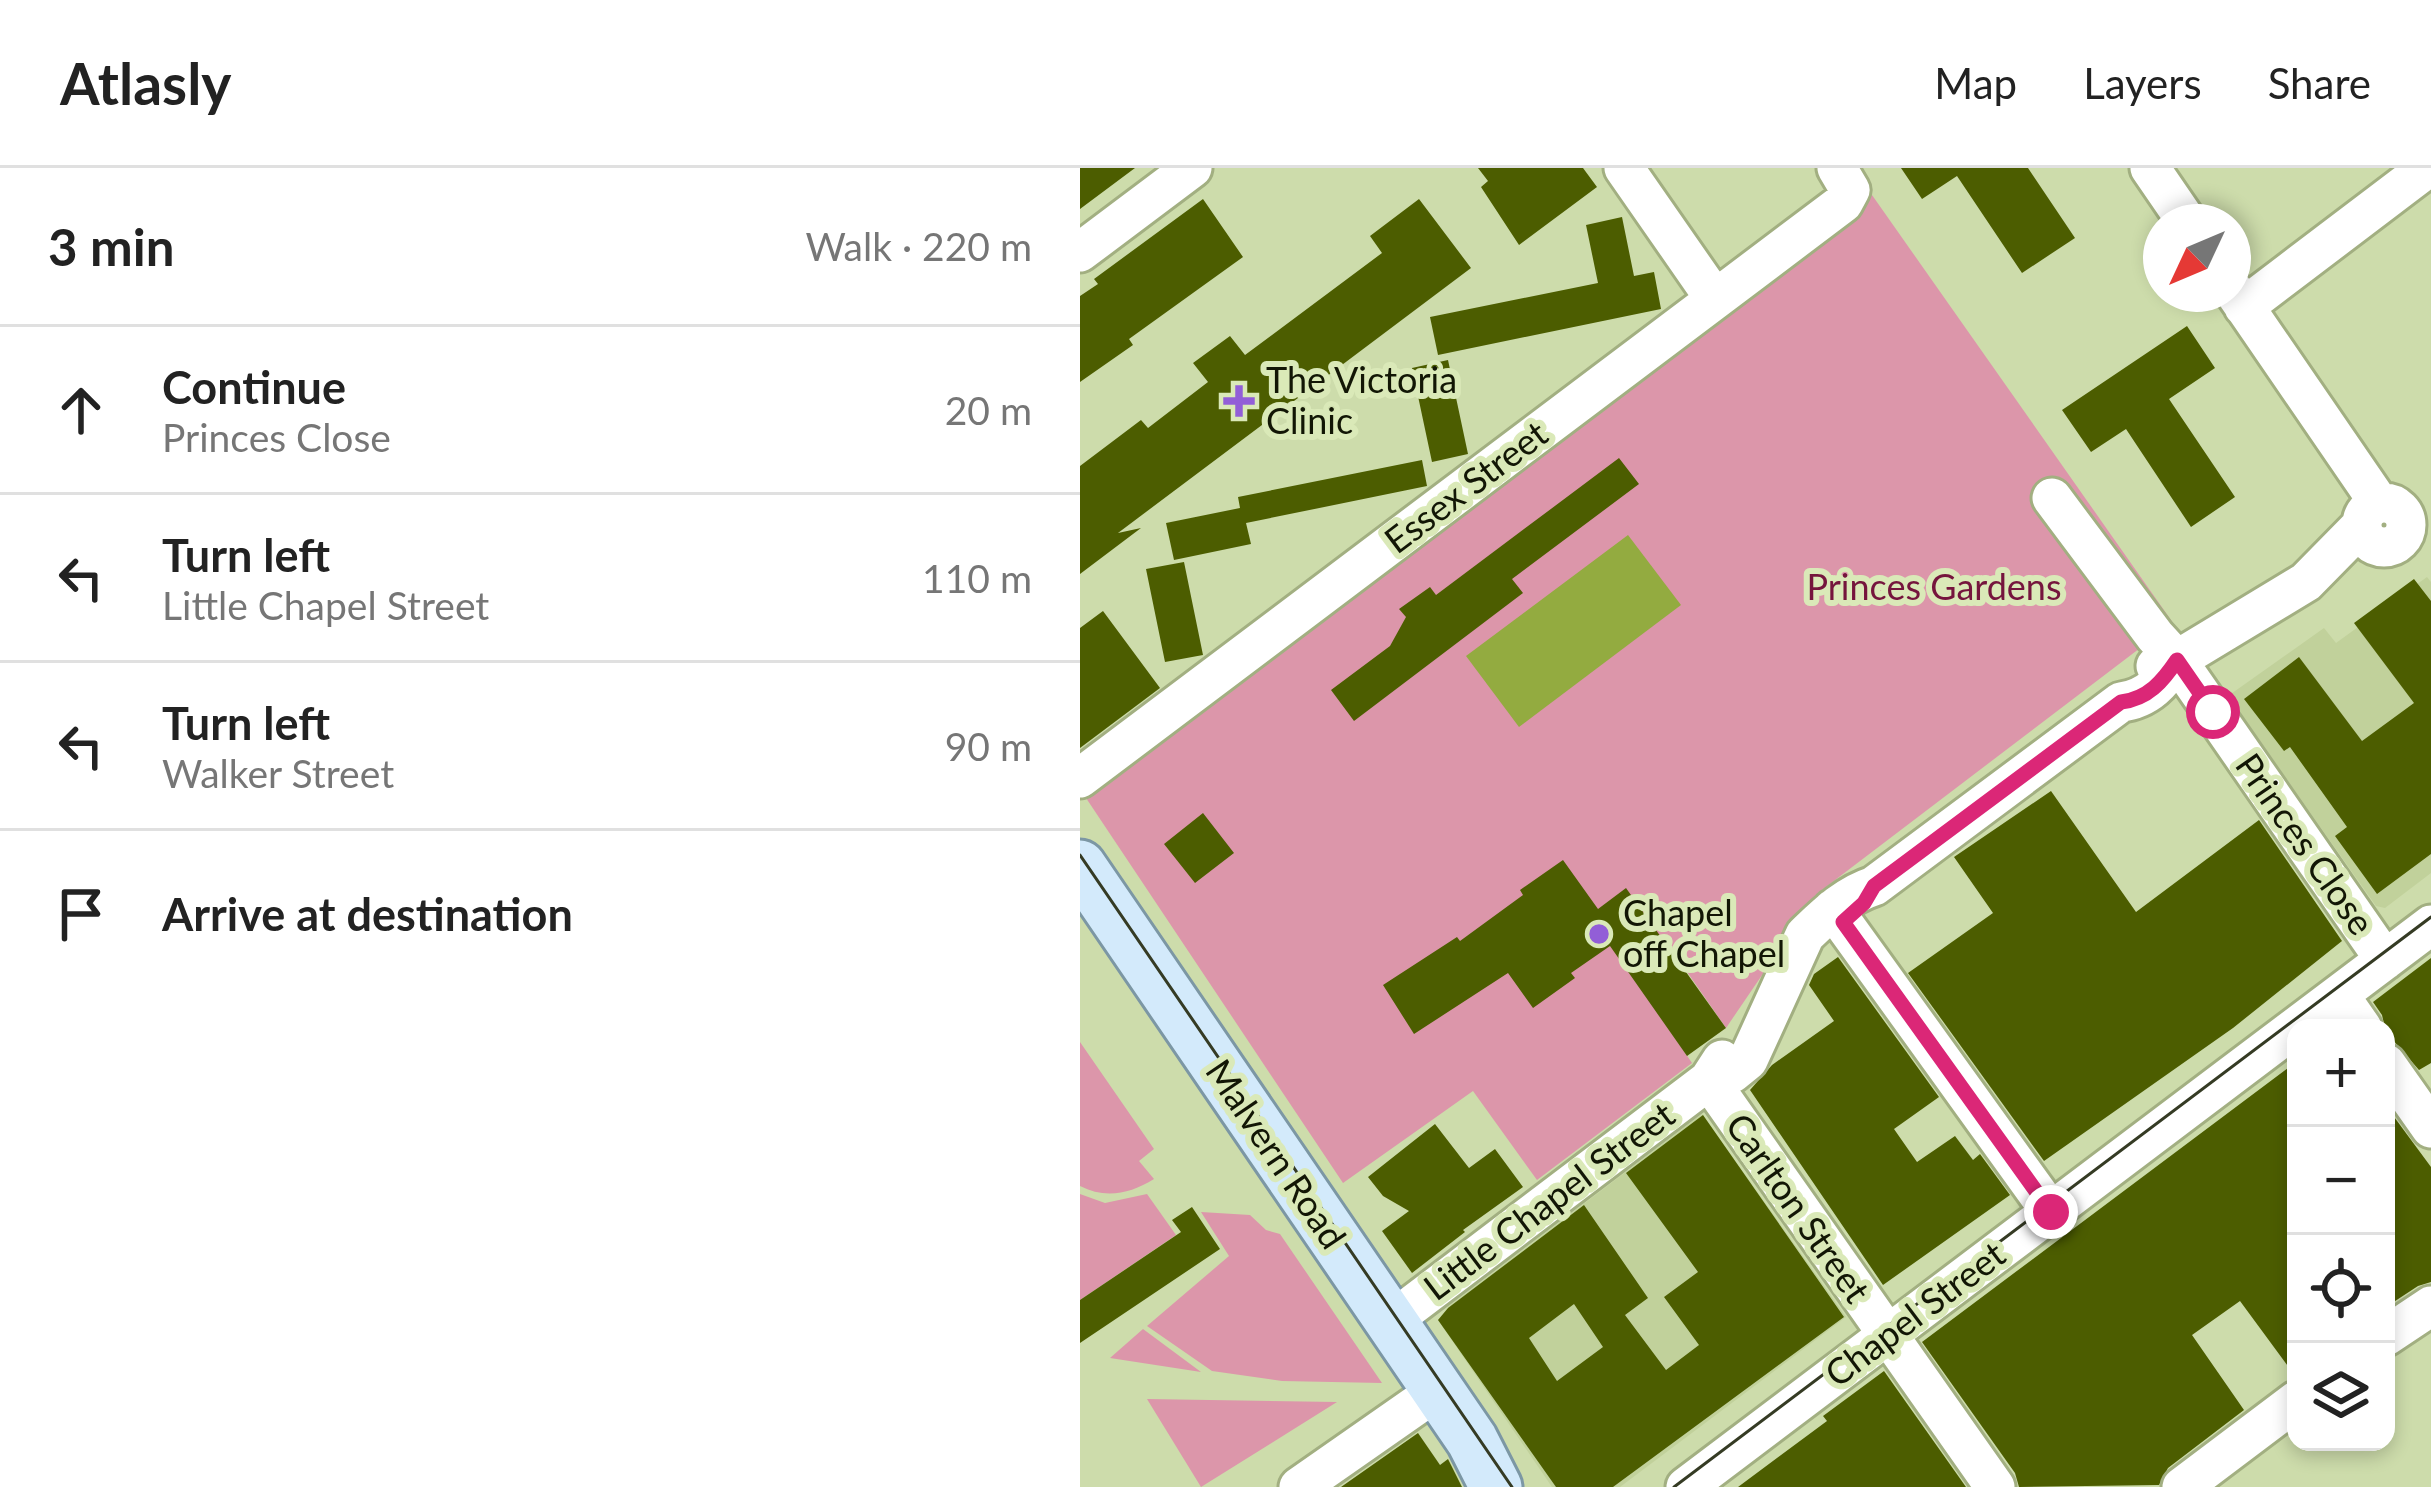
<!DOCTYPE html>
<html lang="en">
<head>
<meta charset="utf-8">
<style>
  body { margin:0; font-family:Lato,sans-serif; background:#f2f2f2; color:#222 }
  .controls { position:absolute; right:36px; bottom:36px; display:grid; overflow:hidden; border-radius:24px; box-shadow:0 6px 18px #0003 }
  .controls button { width:108px; height:108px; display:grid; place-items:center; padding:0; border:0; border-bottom:3px solid #e0e0e0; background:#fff; color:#222; font:60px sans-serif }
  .compass { position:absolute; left:1063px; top:36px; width:108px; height:108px; border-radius:50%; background:#fff; box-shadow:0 6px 18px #0003; rotate:226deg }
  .stop { position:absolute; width:36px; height:36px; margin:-27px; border:9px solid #db2777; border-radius:50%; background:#fff }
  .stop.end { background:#db2777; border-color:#fff; box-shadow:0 3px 12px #0008 }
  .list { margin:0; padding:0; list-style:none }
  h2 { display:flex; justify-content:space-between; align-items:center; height:156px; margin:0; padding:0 48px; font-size:51px }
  h2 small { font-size:39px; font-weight:400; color:#767676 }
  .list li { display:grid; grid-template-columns:78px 1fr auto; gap:36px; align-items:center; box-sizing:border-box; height:168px; padding:0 48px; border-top:3px solid #e0e0e0 }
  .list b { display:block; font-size:45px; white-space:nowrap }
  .list p { margin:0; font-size:39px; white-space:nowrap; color:#767676 }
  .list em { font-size:39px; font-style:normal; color:#767676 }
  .icon { flex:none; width:66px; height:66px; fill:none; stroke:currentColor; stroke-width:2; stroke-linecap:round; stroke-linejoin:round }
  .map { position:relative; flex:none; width:1351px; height:1319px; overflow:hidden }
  header { display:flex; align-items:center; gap:72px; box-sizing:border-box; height:168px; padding:0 60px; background:#fff; border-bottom:3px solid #e0e0e0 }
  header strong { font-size:57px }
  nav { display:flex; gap:66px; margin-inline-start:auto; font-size:42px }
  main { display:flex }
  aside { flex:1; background:#fff }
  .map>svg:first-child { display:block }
  .built { fill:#c1d19b }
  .green { fill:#dc96aa }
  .water { fill:#93ab40 }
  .building { fill:#4c5d00; fill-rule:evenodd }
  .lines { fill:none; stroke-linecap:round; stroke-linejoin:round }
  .minor-casing { stroke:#a2af81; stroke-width:45 }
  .major-casing { stroke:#7c97a4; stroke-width:57 }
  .minor { stroke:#fff; stroke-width:39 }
  .major { stroke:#d3eafb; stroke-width:51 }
  .tram { stroke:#353b24; stroke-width:3 }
  .route { stroke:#db2777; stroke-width:15 }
  .poi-dot { fill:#925ed7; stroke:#dae9b8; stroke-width:4.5 }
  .labels { text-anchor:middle; stroke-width:12; stroke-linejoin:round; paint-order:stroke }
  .poi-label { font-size:36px; fill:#121605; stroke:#dae9b8; text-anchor:start }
  .street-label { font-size:36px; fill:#121605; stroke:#dae9b8 }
  .park-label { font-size:36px; fill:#75153d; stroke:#dae9b8 }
</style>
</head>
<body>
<header>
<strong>Atlasly</strong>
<nav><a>Map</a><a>Layers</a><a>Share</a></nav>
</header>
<main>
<aside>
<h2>3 min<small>Walk · 220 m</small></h2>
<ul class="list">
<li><svg class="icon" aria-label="ahead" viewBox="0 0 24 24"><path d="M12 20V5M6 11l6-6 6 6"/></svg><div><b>Continue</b><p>Princes Close</p></div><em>20 m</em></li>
<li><svg class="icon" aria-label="left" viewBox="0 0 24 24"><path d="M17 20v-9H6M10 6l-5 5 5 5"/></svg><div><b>Turn left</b><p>Little Chapel Street</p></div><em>110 m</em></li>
<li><svg class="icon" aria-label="left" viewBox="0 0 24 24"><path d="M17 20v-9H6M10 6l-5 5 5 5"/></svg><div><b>Turn left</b><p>Walker Street</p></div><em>90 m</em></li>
<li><svg class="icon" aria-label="arrive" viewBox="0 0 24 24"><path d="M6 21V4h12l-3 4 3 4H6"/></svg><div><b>Arrive at destination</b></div></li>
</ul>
</aside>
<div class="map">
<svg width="1351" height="1319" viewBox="0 0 1351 1319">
  <rect width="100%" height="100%" fill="#cddcab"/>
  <!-- built -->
  <path class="built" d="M1347,409l4,5v291l-46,35 -9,-2 -148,-210 96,-68 12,15z
    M622,946l144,203 -226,170h-68l-114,-167 10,-7v-6z"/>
  <!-- green -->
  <path class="green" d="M792,27l301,428 -355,270 -92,135 -59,-85 -39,26 64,94 -155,117 -64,-89 -130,92 -263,-394z
    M0,874l74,107 -15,12 15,18c-24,15 -49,20 -74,7z
    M0,1026l25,9 42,-9 29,41 -96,65z
    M121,1044l49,3 16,15 14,4 102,149 -100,-2 -70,-10 -65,-45 82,-70z
    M63,1161l58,43 -91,-14z
    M67,1231l190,3 -136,85z"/>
  <!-- water -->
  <path class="water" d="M548,367l53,70 -162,122 -53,-71z"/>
  <!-- building -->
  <path class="building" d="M0,0h55l-55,41z
    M398,0h105l14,19 -78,58 -38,-58 7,-6z
    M821,0h127l47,70 -53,35 -65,-97 -35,23z
    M123,31l40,58 -114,82 4,6 -53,37v-86l18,-12 -4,-5z
    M339,31l52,69 -353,265 23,-5 -61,46v-108l61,-46 7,8 60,-46 -15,-19 37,-27 15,19 137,-102 -12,-17z
    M542,49l12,59 20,-4 7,37 -223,46 -8,-38 168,-34 -12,-58z
    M1107,158l28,42 -46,31 66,98 -44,30 -65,-98 -35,23 -29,-42z
    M368,192l20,94 -36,8 -20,-94z
    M539,290l20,26 -127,95 11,14 -169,128 -23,-31 59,-44 16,-29 -7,-8 31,-22 6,8z
    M342,292l5,26 -181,37 5,21 -77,16 -8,-37 74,-15 -2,-11z
    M104,394l19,93 -38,7 -19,-93z
    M1334,411l17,22v253l-54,40 -42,-58 12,-9 -57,-80 -6,4 -40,-52 55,-42 63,84 52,-38 -60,-80z
    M23,443l57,77 -80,60v-120z
    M971,623l85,121 123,-92 83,121 -109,87 -189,133 -136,-188 85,-60 -39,-56z
    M123,645l31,40 -39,30 -31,-39z
    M483,692l35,49 28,-21 100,140 -39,28 -77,-110 -39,27 4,5 -42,30 -25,-35 -94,61 -31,-49 74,-48 3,4 63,-46 -3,-5z
    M758,789l101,140 -45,32 23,33 38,-26 18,24 7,-6 30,41 -127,90 -133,-195 22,-25 62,-44 -25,-36 5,-11z
    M1351,790v105l-12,7 -33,-38 -4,-17 -9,-13z
    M1216,894v315l-56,-76 -48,34 52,75 -76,58 -9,17 -140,2 -4,-14 -93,-131z
    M1306,938l45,61v115l-13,4 -32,21z
    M623,947l141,202 -231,170h-57l-118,-167 10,-12 136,-103 64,93 -23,17 41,55 33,-25 -35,-48 34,-25 -72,-99zM494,1136l29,43 -46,34 -28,-43z
    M355,956l34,44 26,-19 28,38 -60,43 2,2 -53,41 -30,-42 27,-20 -26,-15 -15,-19z
    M112,1039l28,42 -140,94v-43l101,-68 -9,-12z
    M804,1203l82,116h-228l89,-66 -4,-5z
    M338,1265l22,32 8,-6 14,28h-121z"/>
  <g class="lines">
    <defs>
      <path id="minor" d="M544,0l91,131
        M1070,0l37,54
        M0,84l112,-84
        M1153,122l146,213
        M1164,139l183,-139
        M972,330l103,138 22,24 208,300
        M1282 357a22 22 0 1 1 44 0a22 22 0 1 1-44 0Z
        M1076,498l21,-6 129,-78 56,-57
        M0,610l763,-575 7,-13 -13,-22
        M753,741l218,303
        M1259,827l23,33
        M1306,896l45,64
        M629,912l23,-7 16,-13 57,-125c21,-20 41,-40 69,-49l247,-184c27,-3 42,-21 56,-42
        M629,912l286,407
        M310,1154l319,-242 13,-20
        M1306,1168l45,-30
        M219,1319l139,-97
        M606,1319l745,-562
        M1102,1319l114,-86"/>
      <path id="major" d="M0,698l392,574 24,47"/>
    </defs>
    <!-- minor casing -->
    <use href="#minor" class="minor-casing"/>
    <!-- major casing -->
    <use href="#major" class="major-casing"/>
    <!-- minor -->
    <use href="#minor" class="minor"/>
    <!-- major -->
    <use href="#major" class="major"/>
    <!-- tram -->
    <path class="tram" d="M0,687l432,632
      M594,1319l757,-570"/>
  </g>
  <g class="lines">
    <!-- route -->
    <path class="route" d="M971,1044l-208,-290 21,-19 10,-17 247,-184c27,-3 42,-21 56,-42l36,52"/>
  </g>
  <!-- markers -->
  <g class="poi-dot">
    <path d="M153 215h12v12h12v12h-12v12h-12v-12h-12v-12h12z"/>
    <circle cx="519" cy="766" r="12"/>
  </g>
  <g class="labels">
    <!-- poi labels -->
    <g class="poi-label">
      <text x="186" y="225">The Victoria<tspan x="186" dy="41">Clinic</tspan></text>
      <text x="543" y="758">Chapel<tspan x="543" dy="41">off Chapel</tspan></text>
    </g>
    <!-- street labels -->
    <g class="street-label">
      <text transform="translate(386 319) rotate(-37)" y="13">Essex Street</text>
      <text transform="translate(1225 676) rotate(55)" y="13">Princes Close</text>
      <text transform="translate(196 986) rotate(56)" y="13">Malvern Road</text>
      <text transform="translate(469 1033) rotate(-37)" y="13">Little Chapel Street</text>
      <text transform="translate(718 1040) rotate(55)" y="13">Carlton Street</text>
      <text transform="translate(835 1146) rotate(-37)" y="13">Chapel Street</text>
    </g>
    <!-- park labels -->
    <g class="park-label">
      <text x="854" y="432">Princes Gardens</text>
    </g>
  </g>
</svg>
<div class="controls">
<button>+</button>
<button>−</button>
<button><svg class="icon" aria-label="locate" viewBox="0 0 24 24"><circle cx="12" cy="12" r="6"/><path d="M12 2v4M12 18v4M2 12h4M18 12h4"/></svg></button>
<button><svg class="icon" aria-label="layers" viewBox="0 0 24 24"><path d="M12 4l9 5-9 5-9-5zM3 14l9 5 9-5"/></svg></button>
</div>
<svg class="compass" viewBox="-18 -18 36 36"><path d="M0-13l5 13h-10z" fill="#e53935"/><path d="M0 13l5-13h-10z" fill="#767676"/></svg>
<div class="stop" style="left:1133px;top:544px"></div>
<div class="stop end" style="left:971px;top:1044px"></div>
</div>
</main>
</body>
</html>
